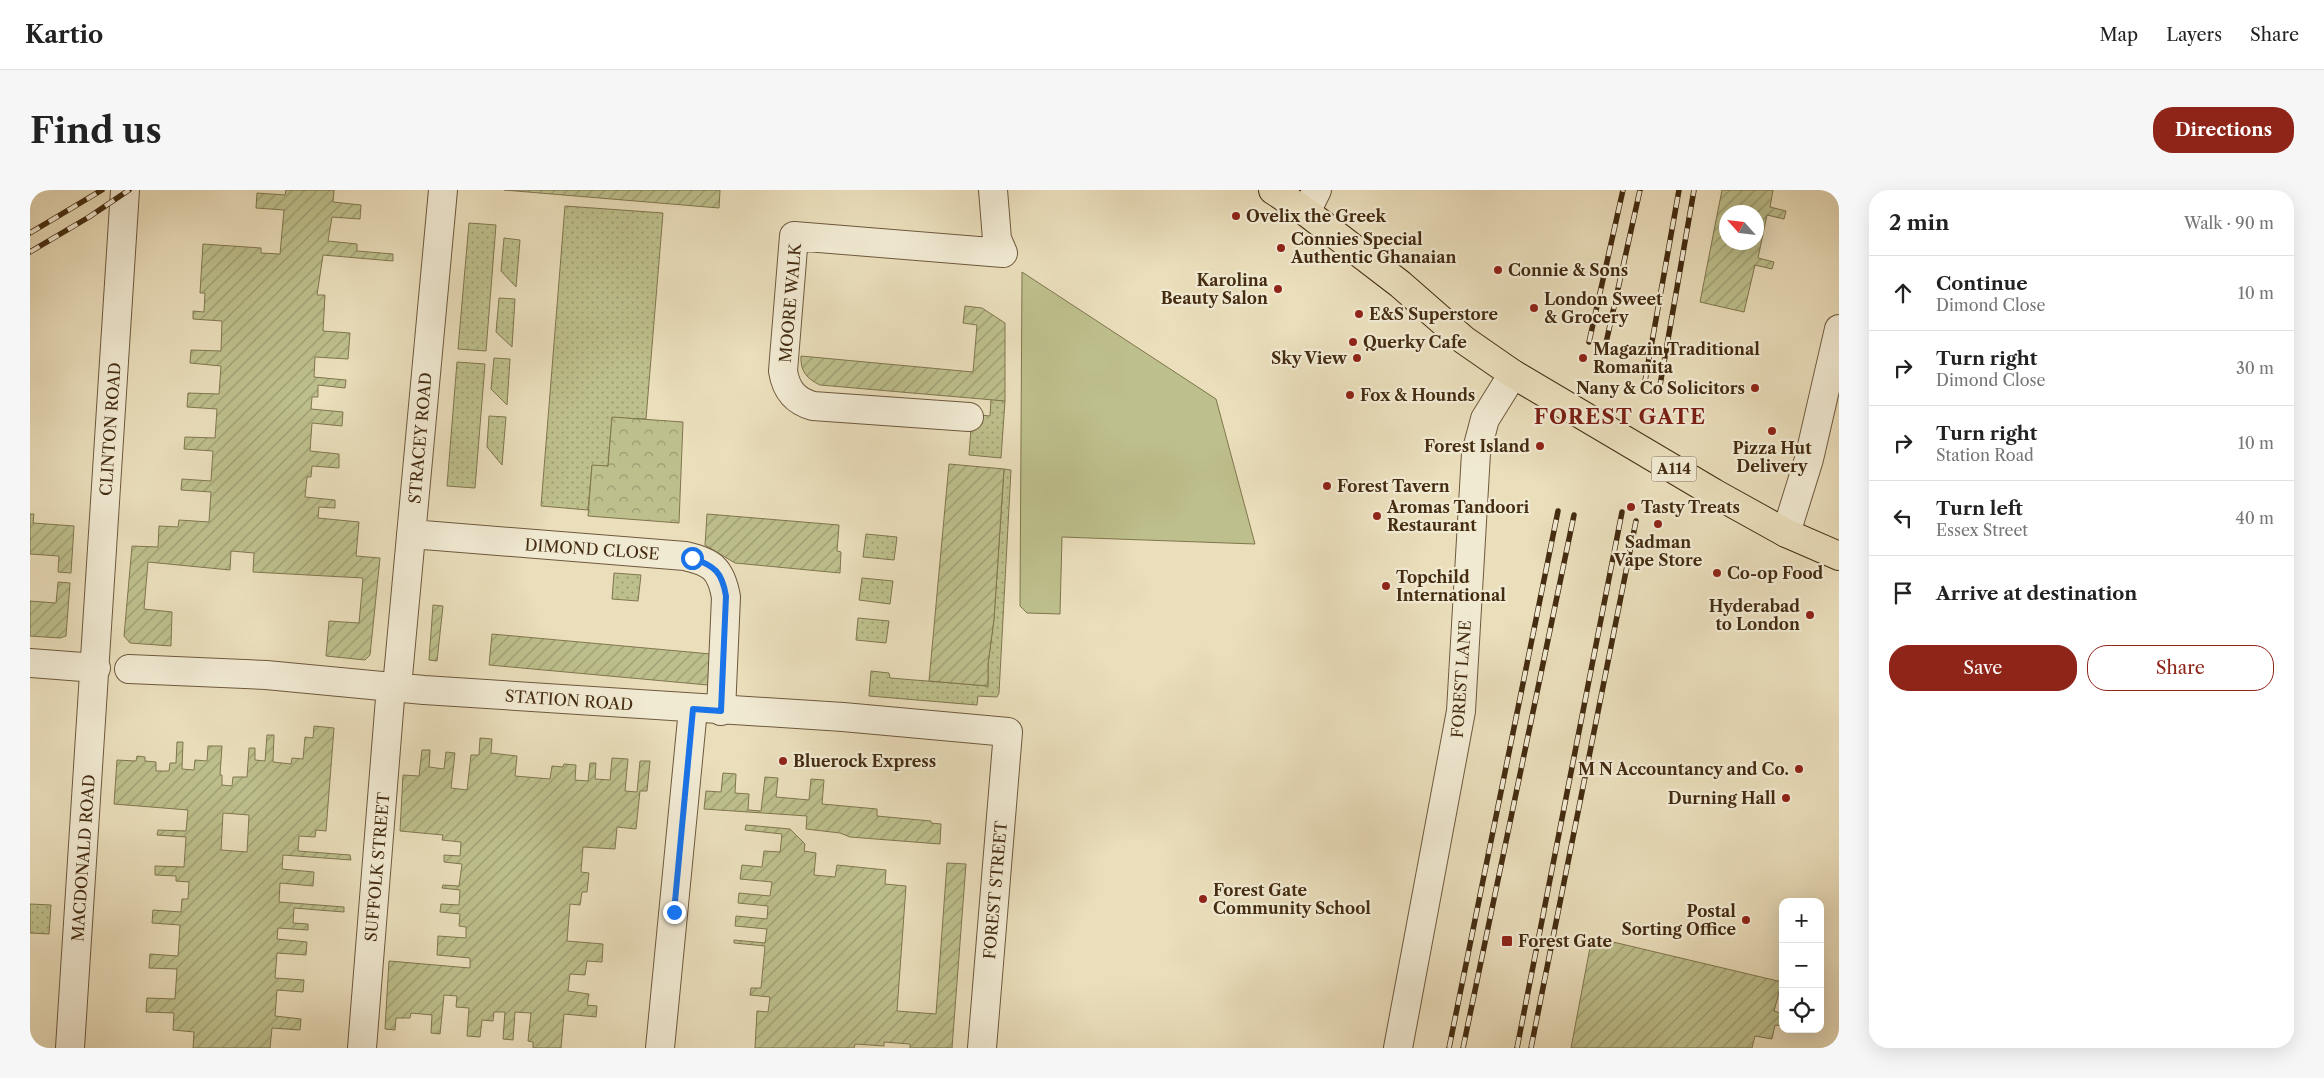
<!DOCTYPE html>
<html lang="en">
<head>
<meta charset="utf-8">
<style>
  body { margin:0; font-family:"Libre Caslon Text",serif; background:#f6f6f6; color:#222 }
  .controls { position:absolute; right:15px; bottom:15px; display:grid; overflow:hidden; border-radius:10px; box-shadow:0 5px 20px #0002 }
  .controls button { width:45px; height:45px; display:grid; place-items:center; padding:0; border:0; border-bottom:1px solid #e0e0e0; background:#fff; color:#222; font:25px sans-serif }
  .compass { position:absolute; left:1689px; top:15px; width:45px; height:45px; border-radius:50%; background:#fff; box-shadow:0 5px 20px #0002; rotate:297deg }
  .stop { position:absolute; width:15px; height:15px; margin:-11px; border:4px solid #1a73e8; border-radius:50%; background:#fff }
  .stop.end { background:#1a73e8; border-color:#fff; box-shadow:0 1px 5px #0008 }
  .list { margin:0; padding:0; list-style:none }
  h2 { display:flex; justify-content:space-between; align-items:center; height:65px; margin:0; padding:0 20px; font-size:21px }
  h2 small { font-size:16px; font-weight:400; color:#767676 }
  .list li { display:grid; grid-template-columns:32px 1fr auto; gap:15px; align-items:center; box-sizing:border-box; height:75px; padding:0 20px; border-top:1px solid #e0e0e0 }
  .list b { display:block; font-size:19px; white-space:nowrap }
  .list p { margin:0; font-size:16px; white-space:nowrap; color:#767676 }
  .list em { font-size:16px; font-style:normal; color:#767676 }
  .actions { display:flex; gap:10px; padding:15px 20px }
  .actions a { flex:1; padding:11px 0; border:1px solid #8f2418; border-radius:20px; text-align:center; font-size:18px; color:#8f2418 }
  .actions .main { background:#8f2418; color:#fff }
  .icon { flex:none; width:28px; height:28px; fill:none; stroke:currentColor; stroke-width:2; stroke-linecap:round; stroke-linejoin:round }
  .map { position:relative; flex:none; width:1809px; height:858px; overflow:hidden; border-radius:20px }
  header { display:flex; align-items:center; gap:30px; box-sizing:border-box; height:70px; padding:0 25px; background:#fff; border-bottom:1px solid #e0e0e0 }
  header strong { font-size:24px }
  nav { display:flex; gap:28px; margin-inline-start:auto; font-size:18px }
  .intro { display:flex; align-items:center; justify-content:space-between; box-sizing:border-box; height:120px; padding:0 30px }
  h1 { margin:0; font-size:35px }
  .button { padding:12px 22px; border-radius:20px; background:#8f2418; color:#fff; font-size:18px; font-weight:700 }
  main { display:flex; gap:30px; padding:0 30px }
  aside { flex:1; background:#fff; border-radius:20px; box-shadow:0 5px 20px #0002 }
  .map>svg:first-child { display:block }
  .grass { fill:url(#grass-dots); stroke:#80764e }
  .park { fill:url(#park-crowns); stroke:#80764e }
  .garden { fill:url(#garden-furrows); stroke:#80764e; fill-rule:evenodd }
  .pitch { fill:#bdbf8c; stroke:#80764e }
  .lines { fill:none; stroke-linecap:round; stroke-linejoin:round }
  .minor-casing { stroke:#6e583c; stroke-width:30 }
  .tertiary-casing { stroke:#6e583c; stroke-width:30 }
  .primary-casing { stroke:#442c11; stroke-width:30 }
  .minor { stroke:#f1ead3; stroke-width:28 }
  .tertiary { stroke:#f1ead3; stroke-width:28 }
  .primary { stroke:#eadebb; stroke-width:28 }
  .rail-casing { stroke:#442c11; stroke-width:5.5 }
  .rail { stroke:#f1ead3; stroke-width:4; stroke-dasharray:11; stroke-linecap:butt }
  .route { stroke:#1a73e8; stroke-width:6 }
  .poi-dot { fill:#8f2418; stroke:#f1ead3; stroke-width:2 }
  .labels { text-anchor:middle; stroke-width:4.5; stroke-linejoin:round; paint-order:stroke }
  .shield { fill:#f1ead3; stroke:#78654b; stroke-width:1 }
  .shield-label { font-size:15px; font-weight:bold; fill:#442c11 }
  .poi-label { font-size:16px; font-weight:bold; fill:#442c11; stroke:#f1ead3; text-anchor:start }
  .street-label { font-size:16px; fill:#442c11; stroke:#f1ead3 }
  .district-label { font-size:21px; font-weight:bold; letter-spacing:1px; fill:#7a1f14; stroke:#f1ead3 }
</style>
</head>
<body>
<header>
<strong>Kartio</strong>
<nav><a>Map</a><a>Layers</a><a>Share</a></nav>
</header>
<div class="intro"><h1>Find us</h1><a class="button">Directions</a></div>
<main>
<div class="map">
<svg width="1809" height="858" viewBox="0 0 1809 858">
  <defs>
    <pattern id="grass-dots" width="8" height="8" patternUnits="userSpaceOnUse" patternTransform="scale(1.25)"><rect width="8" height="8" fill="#bdbf8c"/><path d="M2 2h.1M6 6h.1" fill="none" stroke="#9b9b71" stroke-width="1.8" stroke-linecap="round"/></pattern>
    <pattern id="park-crowns" width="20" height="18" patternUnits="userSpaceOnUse" patternTransform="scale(1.25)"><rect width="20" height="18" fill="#bdbf8c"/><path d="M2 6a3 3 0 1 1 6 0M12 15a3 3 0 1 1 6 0" fill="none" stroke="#9b9b71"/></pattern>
    <pattern id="garden-furrows" width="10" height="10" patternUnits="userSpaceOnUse" patternTransform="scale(1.25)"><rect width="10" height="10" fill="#bdbf8c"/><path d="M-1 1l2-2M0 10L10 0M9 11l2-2" fill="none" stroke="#9b9b71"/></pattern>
  </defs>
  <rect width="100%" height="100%" fill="#eadebb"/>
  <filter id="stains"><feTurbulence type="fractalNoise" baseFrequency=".004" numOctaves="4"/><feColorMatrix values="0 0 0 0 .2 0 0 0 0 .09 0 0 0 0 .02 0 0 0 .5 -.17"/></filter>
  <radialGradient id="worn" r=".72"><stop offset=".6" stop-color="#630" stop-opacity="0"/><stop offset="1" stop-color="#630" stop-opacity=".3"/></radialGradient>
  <!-- grass -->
  <path class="grass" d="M535,16l98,7 -17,206 -34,-1 -4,48h-16l-4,44 -47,-4z
    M439,33l27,2 -10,126 -28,-2z
    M474,48l16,2 -4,47 -15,-16z
    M469,108l16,1 -3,48 -16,-15z
    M464,168l16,1 -3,46 -16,-16z
    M427,172l28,2 -10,124 -28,-2z
    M961,209l14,2 -4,57 -32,-3 3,-41 18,2z
    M459,226l17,1 -4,48 -15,-18z
    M974,279l7,1 -12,223 -2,4 -19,-1 -1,9 -108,-9 2,-25 18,2 1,5 98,8v-22l6,-45z
    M836,344l31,3 -3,23 -31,-3z
    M584,383l27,2 -3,26 -26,-2z
    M832,388l31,3 -3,23 -31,-4z
    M828,428l31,3 -3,22 -30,-3z
    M0,714l21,1 -2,29 -19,-1z"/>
  <!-- park -->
  <path class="park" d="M582,227l71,5 -4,101 -91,-7 4,-51 16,1z"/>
  <!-- garden -->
  <path class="garden" d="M256,0h48l-1,12 28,3 -1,14 -28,-2 -4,24 29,3v7l36,3v7l-70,-6 -6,40h8l-2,36 27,2 -2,26 -33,-2 -1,20 32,3 -1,8 -27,-3v12h-6l-1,12 32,3 -1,14 -30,-3 -2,28 29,3v14l-27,-2 -1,11h-4l-2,20 30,3v8l-16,-1 -1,11 41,4 -3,34 24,2 -10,97 -5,5 -39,-4 3,-35 30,2 4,-45 -110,-6 1,-19 -23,-2 -1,19 -82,-8 -4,47 28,3 -1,34 -41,-3 -6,-7 8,-90 26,1 1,-21 19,1 1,-7 30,2 2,-30 -30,-2 1,-11 29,2 2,-30 -29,-2 1,-12 30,1 2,-29 -30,-2 1,-14 31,1 2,-28 -31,-3 1,-13 30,1 1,-30 -29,-2v-8l11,1 1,-19h-5l3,-49 58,4v5l19,1 4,-44 -28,-2 1,-15 28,2z
    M474,0h216l-1,18z
    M1692,0h51l-3,17 16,4 -2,8 -17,-4 -9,43 16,4 -2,7 -17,-4 -11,47 -44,-10zM1696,22h30v30h-30z
    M935,116l17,2 23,15v78l-185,-16c-13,-6 -20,-14 -19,-29l172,16 4,-47 -14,-2z
    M919,274l55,5 -10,150 -6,45v22l-59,-5z
    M0,324h4l-1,9 41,3 -3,47 -13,-1 1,-16 -29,-2z
    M677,324l132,11 -2,26 4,1 -1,21 -105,-10 -30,-18z
    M28,392l12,1 -4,53 -6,2 -30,-2v-35l26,2z
    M403,415l10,1 -6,55 -8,-1z
    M462,444l219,20 -3,31 -219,-20z
    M284,536l20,2 -8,103 -10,-1 -1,7 -16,-1 -1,15 52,4 1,5 -68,-5 -1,14 32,3 -1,14 -33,-3 -1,19 65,5v5l-50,-4 -1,15 15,1v6l-30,-2 -1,11 30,3 -1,13 -29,-2 -2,25 29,2 -1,12 -26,-2 -2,26 26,3 -1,11 -28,-2 -2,20h-77l1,-16 -21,-2 1,-17 -28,-1 1,-14 28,1 2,-30 -28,-1 1,-14 28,2 2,-31 -28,-2 1,-13 28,2 1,-13h6l1,-17 -13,-1v-5l-21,-1v-9l29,1 2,-30 -29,-2 1,-5 28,1 2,-21 -74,-6 3,-44 19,1 1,-5 8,1v4l11,1v9h13l1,-8h6l1,-21h6l-1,27 12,1 1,-10 12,1 1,-15h14l-2,29h2v10l10,1 1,-9h14l2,-29h6v12l10,1 2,-26h7l-1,27 18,2 1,-6 11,1 2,-22 8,1zM193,623l26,2 -2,37 -26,-2z
    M450,548l12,1 -1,14 26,3 -2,20 35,3 2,-13 11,1 1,-3 12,1 -1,15 13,1 2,-18h6l-1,16 15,1 2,-22 16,1 -3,32 12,1 3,-31h10l-3,30h-7l-4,38 -19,-2 -2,22 -32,-2 -2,25 8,1 -2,19h-5l-2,13 -10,-1 -3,37 36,3 -1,18 -15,-1 -2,14 -15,-1 -2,17 21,3 -2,11 10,1 -1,11 -32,-3 -3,34h-28v-6l-5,-1 3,-28 -16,-1 -2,28 -10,-1 2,-27h-11l-1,9 -11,-1 -2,17 -13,-1 2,-28 -13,-1 1,-11 -13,-1 -4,39 -9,-1 1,-18 -21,-2 -1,5h-14l-1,12 -10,-1 4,-68 81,7v-10l-33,-3 1,-19 28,2v-11l-7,-1 1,-12 -20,-2 1,-8 18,1 1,-15 -18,-2 1,-3 16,1 3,-22 -18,-2v-7l16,1 1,-14 -19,-2 1,-5 -43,-4 3,-56 16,1 3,-26h8l-1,17 15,2 2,-17 9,1 -4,35 16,2 4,-35h8z
    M693,583l13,1 -1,19 14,1 -1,16 13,1 4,-34 13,1 -2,19 33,3 2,-21 13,1 -2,24 55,5v7l54,5v2l10,1 -1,20 -90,-7 -10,-4 -34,-4 1,-13 -103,-7 2,-18 15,1z
    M716,635l44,4 15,15 -1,7 12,2 -2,22 21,2 2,-12 49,5 -1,14 21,2 -9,125 39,3 11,-151 19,1 -14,184h-42v-4l-26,-2v4l-29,-2 -1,4h-99l2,-37 11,1 2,-15 -20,-2 1,-7h10l4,-42 -31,-3v-3l31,3 2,-14 -32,-3 1,-10 31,3 1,-13 -30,-3 1,-10 31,3 2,-14 -32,-3 2,-14 20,2 2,-16 16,1 2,-18 -37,-4z
    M1562,747l190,45 -8,29 9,3v12l-8,-1 -3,14 -17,-3 -3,12h-181z"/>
  <!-- pitch -->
  <path class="pitch" d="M992,82l194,127 39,145 -193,-7 -2,77 -33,-1 -7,-7z"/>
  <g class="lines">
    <defs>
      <path id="minor" d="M963,0l4,49 6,14
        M1276,22l11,-22
        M939,227l-156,-11c-18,-5 -27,-16 -30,-35l11,-135 209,17
        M1756,343l23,-74 30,-130
        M381,344l274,22c27,6 36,13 41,41l-5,114
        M0,473l66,5
        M99,479l137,6 158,15 419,27 165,15 -26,316
        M367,497l46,-497
        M40,858l55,-858
        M332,858l29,-362
        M630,858l33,-339"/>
      <path id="tertiary" d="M1368,858l63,-337 15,-258 9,-34 28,-45"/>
      <path id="primary" d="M1243,0l33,22 94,72 64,56 49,34 201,119 72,40 53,23"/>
    </defs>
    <!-- minor casing -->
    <use href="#minor" class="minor-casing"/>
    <!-- tertiary casing -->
    <use href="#tertiary" class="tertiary-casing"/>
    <!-- primary casing -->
    <use href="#primary" class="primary-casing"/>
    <!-- minor -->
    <use href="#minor" class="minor"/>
    <!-- tertiary -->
    <use href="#tertiary" class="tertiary"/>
    <!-- primary -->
    <use href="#primary" class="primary"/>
    <defs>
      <path id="rail" d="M0,43l72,-43
        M0,62l59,-35 40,-27
        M1559,152l34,-152
        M1574,162l36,-162
        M1615,191l34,-191
        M1629,201l35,-201
        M1419,858l109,-537
        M1433,858l111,-533
        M1487,858l105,-536
        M1501,858l105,-527"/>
    </defs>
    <!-- rail casing -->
    <use href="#rail" class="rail-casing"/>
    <!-- rail -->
    <use href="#rail" class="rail"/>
  </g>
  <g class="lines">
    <!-- route -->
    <path class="route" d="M644,722l19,-203 28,2 5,-115c-4,-24 -11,-30 -34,-38"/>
  </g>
  <!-- markers -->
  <g class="poi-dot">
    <circle cx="1206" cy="26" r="5"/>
    <circle cx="1251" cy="58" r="5"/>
    <circle cx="1468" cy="80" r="5"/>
    <circle cx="1248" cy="99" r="5"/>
    <circle cx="1504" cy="118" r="5"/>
    <circle cx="1329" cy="124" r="5"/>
    <circle cx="1323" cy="152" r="5"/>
    <circle cx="1327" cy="168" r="5"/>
    <circle cx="1553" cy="168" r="5"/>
    <circle cx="1725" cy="198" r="5"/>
    <circle cx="1320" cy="205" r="5"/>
    <circle cx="1742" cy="241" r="5"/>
    <circle cx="1510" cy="256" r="5"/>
    <circle cx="1297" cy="296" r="5"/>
    <circle cx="1601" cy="317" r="5"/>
    <circle cx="1347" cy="326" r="5"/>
    <circle cx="1628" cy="334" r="5"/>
    <circle cx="1687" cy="383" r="5"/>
    <circle cx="1356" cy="396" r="5"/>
    <circle cx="1780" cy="425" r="5"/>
    <circle cx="753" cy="571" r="5"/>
    <circle cx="1769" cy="579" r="5"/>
    <circle cx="1756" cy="608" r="5"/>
    <circle cx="1173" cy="709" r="5"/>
    <circle cx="1716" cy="730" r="5"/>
    <rect x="1471" y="745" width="12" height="12" rx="2.5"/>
  </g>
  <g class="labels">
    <!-- shield labels -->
    <rect class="shield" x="1621.5" y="266.5" width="45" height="25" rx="4"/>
    <g class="shield-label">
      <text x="1644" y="284">A114</text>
    </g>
    <!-- poi labels -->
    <g class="poi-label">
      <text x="1216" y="32">Ovelix the Greek</text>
      <text x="1261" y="55">Connies Special<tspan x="1261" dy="18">Authentic Ghanaian</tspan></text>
      <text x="1478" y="86">Connie &amp; Sons</text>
      <text x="1238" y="96" text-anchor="end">Karolina<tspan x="1238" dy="18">Beauty Salon</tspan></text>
      <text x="1514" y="115">London Sweet<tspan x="1514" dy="18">&amp; Grocery</tspan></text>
      <text x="1339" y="130">E&amp;S Superstore</text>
      <text x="1333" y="158">Querky Cafe</text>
      <text x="1563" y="165">Magazin Traditional<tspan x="1563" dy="18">Romanita</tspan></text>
      <text x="1317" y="174" text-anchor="end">Sky View</text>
      <text x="1715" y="204" text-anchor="end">Nany &amp; Co Solicitors</text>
      <text x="1330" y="211">Fox &amp; Hounds</text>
      <text x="1500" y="262" text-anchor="end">Forest Island</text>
      <text x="1742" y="264" text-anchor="middle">Pizza Hut<tspan x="1742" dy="18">Delivery</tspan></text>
      <text x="1307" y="302">Forest Tavern</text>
      <text x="1357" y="323">Aromas Tandoori<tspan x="1357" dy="18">Restaurant</tspan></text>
      <text x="1611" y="323">Tasty Treats</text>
      <text x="1628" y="358" text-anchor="middle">Sadman<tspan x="1628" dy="18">Vape Store</tspan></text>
      <text x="1697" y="389">Co-op Food</text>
      <text x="1366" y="393">Topchild<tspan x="1366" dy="18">International</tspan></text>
      <text x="1770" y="422" text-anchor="end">Hyderabad<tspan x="1770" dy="18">to London</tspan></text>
      <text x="763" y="577">Bluerock Express</text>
      <text x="1759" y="585" text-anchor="end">M N Accountancy and Co.</text>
      <text x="1746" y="614" text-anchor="end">Durning Hall</text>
      <text x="1183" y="706">Forest Gate<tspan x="1183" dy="18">Community School</tspan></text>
      <text x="1706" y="727" text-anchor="end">Postal<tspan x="1706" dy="18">Sorting Office</tspan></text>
      <text x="1488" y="757">Forest Gate</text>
    </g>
    <!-- street labels -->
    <g class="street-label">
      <text transform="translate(760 113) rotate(-85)" y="6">MOORE WALK</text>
      <text transform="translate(80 239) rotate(-86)" y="6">CLINTON ROAD</text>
      <text transform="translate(390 248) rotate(-85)" y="6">STRACEY ROAD</text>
      <text transform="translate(562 359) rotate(4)" y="6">DIMOND CLOSE</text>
      <text transform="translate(1431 489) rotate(-86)" y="6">FOREST LANE</text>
      <text transform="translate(539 510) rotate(4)" y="6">STATION ROAD</text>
      <text transform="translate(53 668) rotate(-86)" y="6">MACDONALD ROAD</text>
      <text transform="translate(347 677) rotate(-85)" y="6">SUFFOLK STREET</text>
      <text transform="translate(965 700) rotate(-85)" y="6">FOREST STREET</text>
    </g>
    <!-- district labels -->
    <g class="district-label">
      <text x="1590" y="234">FOREST GATE</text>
    </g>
  </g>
  <rect width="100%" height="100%" filter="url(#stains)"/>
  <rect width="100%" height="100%" fill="url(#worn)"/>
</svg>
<div class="controls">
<button>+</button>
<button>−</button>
<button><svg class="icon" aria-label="locate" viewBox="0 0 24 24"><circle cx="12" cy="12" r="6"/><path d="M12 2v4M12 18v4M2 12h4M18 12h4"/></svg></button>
</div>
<svg class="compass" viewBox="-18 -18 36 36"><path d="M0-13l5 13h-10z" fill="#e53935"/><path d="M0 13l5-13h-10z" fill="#767676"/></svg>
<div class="stop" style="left:662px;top:368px"></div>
<div class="stop end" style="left:644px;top:722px"></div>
</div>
<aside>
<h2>2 min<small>Walk · 90 m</small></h2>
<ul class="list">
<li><svg class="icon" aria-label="ahead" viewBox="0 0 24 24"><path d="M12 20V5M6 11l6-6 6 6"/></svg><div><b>Continue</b><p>Dimond Close</p></div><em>10 m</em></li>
<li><svg class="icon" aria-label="right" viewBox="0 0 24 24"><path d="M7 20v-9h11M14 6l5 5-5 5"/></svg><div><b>Turn right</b><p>Dimond Close</p></div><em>30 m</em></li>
<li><svg class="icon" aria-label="right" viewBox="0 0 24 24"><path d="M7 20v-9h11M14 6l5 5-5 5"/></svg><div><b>Turn right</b><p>Station Road</p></div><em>10 m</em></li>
<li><svg class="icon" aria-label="left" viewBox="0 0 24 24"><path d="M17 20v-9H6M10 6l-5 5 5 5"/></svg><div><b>Turn left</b><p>Essex Street</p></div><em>40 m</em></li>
<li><svg class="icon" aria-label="arrive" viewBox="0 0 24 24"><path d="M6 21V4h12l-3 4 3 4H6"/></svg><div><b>Arrive at destination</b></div></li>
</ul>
<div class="actions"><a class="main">Save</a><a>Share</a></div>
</aside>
</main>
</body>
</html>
